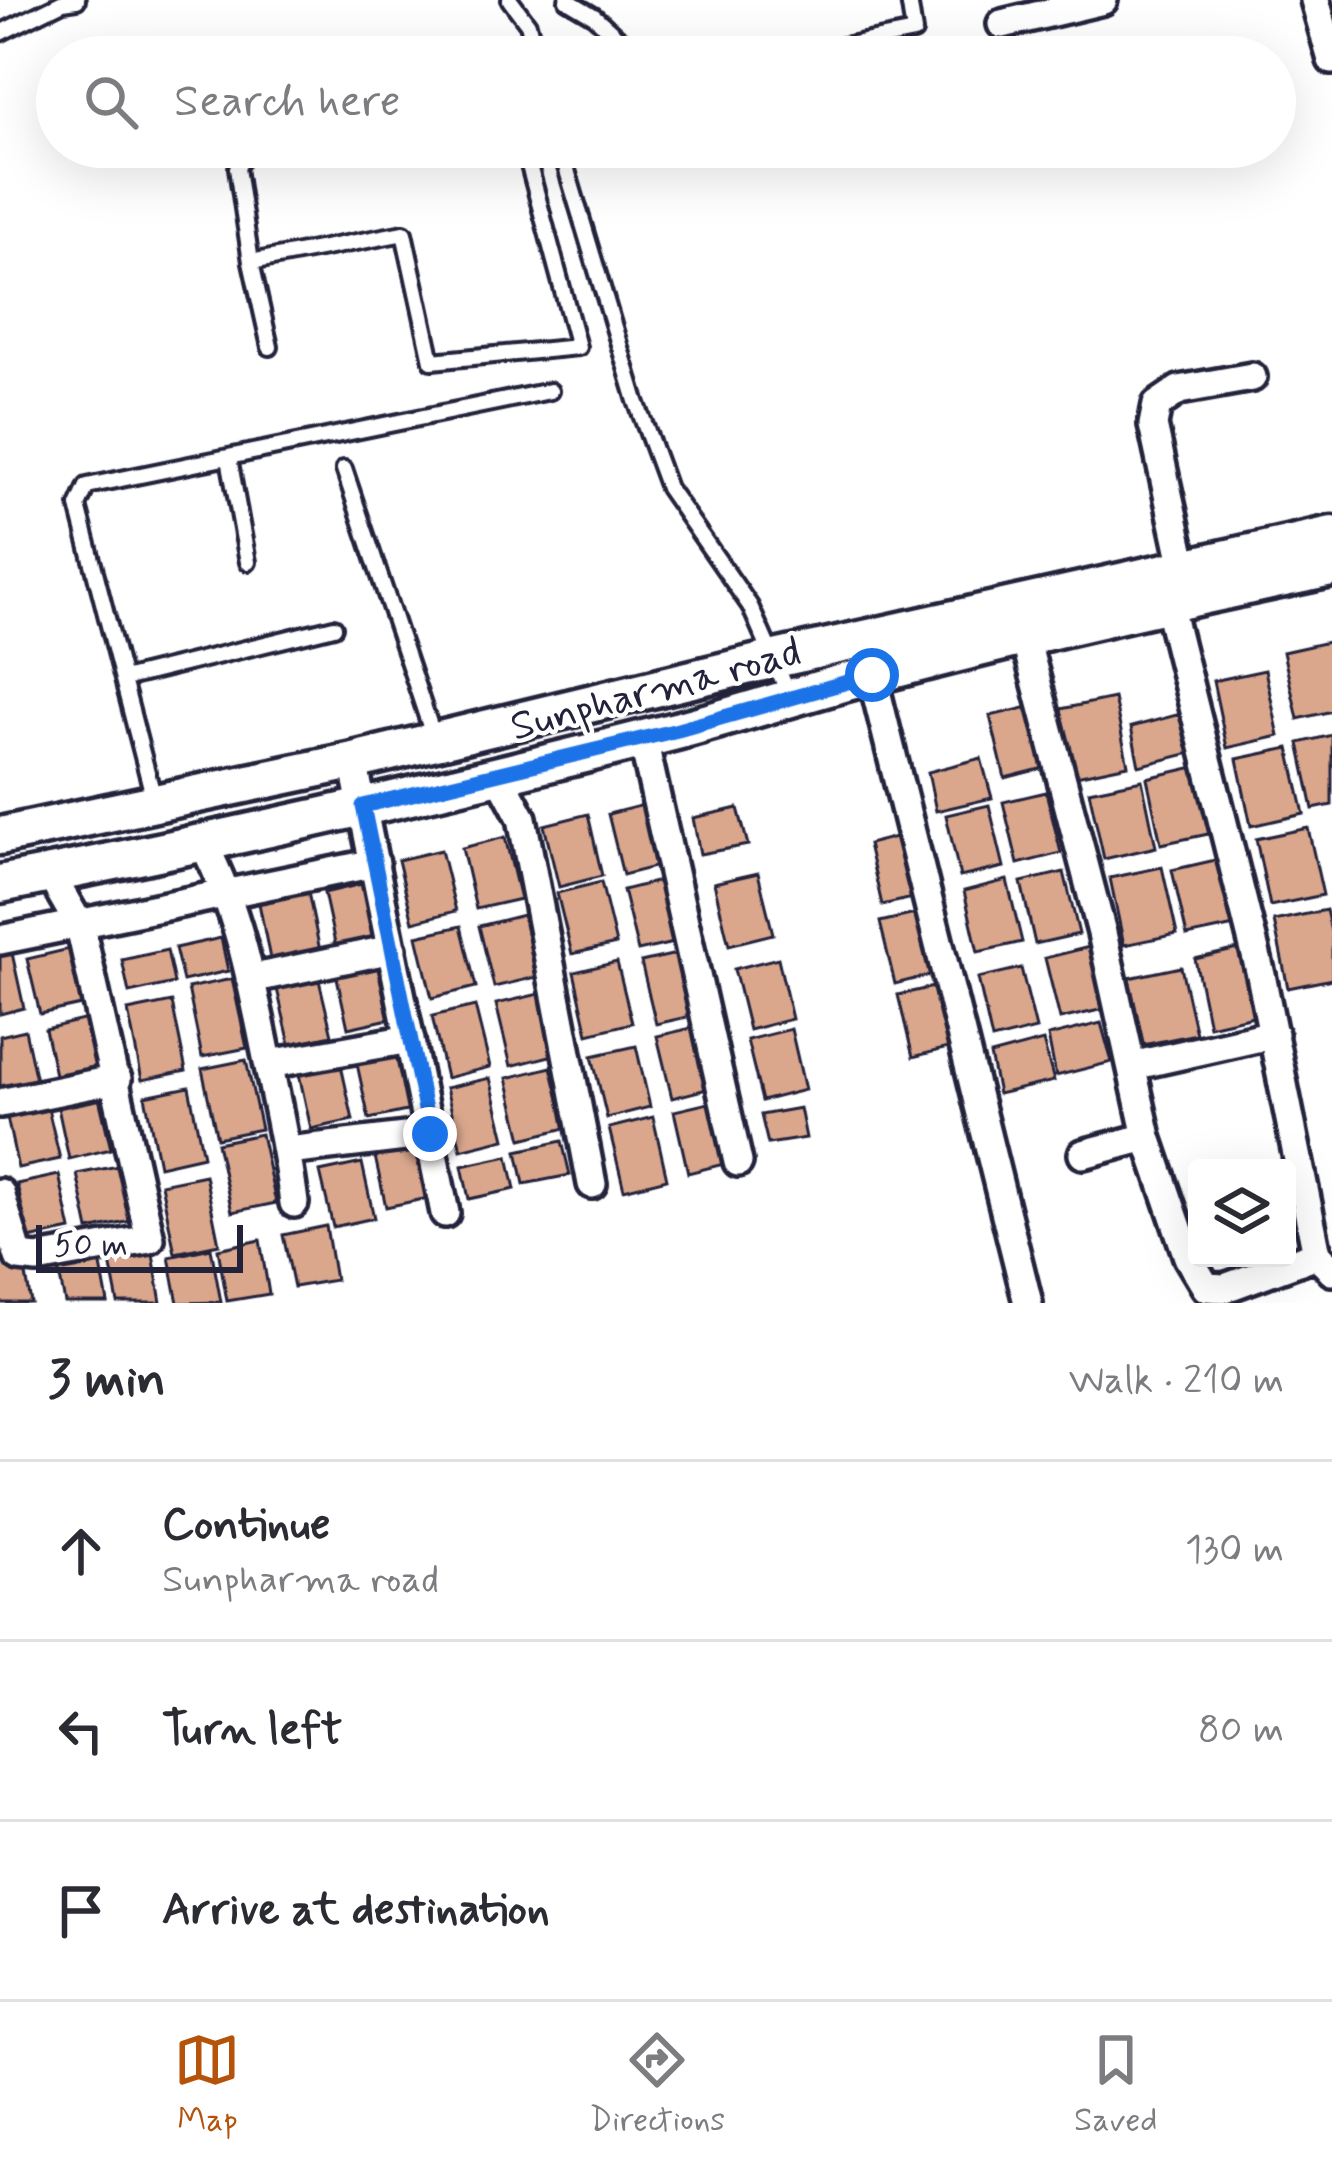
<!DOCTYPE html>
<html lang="en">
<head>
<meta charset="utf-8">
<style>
  body { margin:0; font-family:Mynerve,sans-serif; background:#f2f2f3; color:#2b2b33 }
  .controls { position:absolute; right:36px; bottom:36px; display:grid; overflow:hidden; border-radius:12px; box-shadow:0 12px 48px #0002 }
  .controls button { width:108px; height:108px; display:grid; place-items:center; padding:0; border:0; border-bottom:3px solid #e1e1e2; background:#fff; color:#2b2b33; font:60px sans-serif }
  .scale { position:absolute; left:36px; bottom:30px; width:207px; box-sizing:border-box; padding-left:12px; border:6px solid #22223b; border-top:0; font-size:33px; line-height:42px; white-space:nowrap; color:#22223b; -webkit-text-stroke:9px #fff; paint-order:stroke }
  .stop { position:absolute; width:36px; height:36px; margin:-27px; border:9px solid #1a73e8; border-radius:50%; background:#fff }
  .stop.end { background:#1a73e8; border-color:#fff; box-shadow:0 3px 12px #0008 }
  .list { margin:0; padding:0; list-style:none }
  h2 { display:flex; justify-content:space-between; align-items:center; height:156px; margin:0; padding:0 48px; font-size:51px }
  h2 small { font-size:39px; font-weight:400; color:#7c7c81 }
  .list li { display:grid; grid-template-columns:78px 1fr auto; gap:36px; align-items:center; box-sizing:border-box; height:180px; padding:0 48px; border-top:3px solid #e1e1e2 }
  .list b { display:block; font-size:45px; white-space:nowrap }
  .list p { margin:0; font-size:39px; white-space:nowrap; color:#7c7c81 }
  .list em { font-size:39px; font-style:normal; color:#7c7c81 }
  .icon { flex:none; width:66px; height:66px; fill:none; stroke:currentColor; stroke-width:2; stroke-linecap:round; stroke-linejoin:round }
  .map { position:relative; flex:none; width:1332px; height:1303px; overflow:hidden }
  .search { position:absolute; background:#fff; box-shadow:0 12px 48px #0002; left:36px; right:36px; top:36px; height:132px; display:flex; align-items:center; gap:30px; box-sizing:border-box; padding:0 42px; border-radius:66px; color:#7c7c81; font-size:45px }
  .sheet { height:696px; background:#fff }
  nav { display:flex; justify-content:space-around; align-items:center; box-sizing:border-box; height:168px; border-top:3px solid #e1e1e2; background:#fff; font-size:33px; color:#7c7c81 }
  nav a { display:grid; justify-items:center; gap:6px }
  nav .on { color:#b45309 }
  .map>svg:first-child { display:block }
  .building { fill:#daa78d; stroke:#22223b; stroke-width:3 }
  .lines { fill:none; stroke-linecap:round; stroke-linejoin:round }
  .service-casing { stroke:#22223b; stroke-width:22 }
  .minor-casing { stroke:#22223b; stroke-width:36 }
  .tertiary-casing { stroke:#22223b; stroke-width:45 }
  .service { stroke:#fff; stroke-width:14 }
  .minor { stroke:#fff; stroke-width:27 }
  .tertiary { stroke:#fff; stroke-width:36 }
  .route { stroke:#1a73e8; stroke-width:15 }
  .labels { text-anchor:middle; stroke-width:9; stroke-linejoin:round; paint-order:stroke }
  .street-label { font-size:42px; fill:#22223b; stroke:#fff }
</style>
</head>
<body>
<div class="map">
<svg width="1332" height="1303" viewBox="0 0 1332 1303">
  <rect width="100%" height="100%" fill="#fff"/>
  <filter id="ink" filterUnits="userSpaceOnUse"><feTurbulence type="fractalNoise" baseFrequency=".00833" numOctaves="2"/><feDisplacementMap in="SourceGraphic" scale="24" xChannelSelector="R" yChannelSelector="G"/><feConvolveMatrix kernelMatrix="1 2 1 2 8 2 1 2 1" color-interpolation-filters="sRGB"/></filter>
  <g filter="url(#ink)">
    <!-- building -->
    <path class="building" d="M1332,641v70l-34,8 -15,-67z
      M1265,670l14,66 -52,12 -14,-67z
      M1114,698l14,67 -52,11 -15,-67z
      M1033,706l15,61 -43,11 -15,-62z
      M1184,713l11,39 -56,14 -8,-39z
      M1332,735v70l-19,4 -14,-66z
      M1289,748l15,66 -53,12 -14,-67z
      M981,758l11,40 -56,13 -8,-39z
      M1199,766l14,67 -52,11 -14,-66z
      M1142,780l14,67 -52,12 -15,-68z
      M1046,792l15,61 -43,11 -15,-62z
      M651,803l15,61 -43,11 -15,-61z
      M989,805l15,62 -44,10 -14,-62z
      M738,808l10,37 -48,9 -7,-36z
      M588,814l14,62 -43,11 -15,-62z
      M1308,828l15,67 -53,11 -14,-67z
      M911,833l15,62 -44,10 -14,-61z
      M505,837l15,62 -44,10 -14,-61z
      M441,850l15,61 -43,11 -15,-62z
      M1224,858l15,67 -52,11 -15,-66z
      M1162,867l15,67 -53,11 -14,-67z
      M1064,872l15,62 -44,10 -14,-62z
      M758,873l15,61 -44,11 -15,-62z
      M667,879l15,62 -44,10 -15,-61z
      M1007,880l15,62 -44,10 -14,-61z
      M306,882l14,69 -50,8 -13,-66z
      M601,882l15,62 -44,10 -15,-61z
      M366,883l12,55 -42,10 -12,-55z
      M1326,910l6,26v43l-44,9 -14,-67z
      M924,912l15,61 -44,11 -15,-62z
      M523,915l14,62 -43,10 -15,-61z
      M461,926l15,61 -44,11 -15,-62z
      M221,938l7,33 -45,10 -8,-33z
      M1089,947l15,62 -44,10 -15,-61z
      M1247,947l15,67 -53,12 -14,-67z
      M69,949l12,56 -41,9 -13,-55z
      M167,950l7,33 -45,10 -7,-33z
      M685,952l15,62 -44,10 -15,-62z
      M12,953l12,55 -24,6v-58z
      M778,958l14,61 -43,11 -15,-61z
      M617,962l15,61 -44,11 -14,-62z
      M377,964l12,55 -41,9 -12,-55z
      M1181,967l15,67 -53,11 -14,-67z
      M1021,968l15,61 -44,11 -14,-62z
      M232,979l15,69 -45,9 -14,-69z
      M319,980l13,55 -42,9 -13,-55z
      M942,985l14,61 -43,11 -15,-62z
      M539,994l15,61 -43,11 -15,-62z
      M172,1002l14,69 -44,9 -14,-69z
      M475,1006l15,61 -44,11 -14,-62z
      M87,1019l12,56 -42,9 -12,-55z
      M1101,1023l11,39 -56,14 -8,-40z
      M700,1026l15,61 -43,11 -15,-62z
      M791,1029l14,61 -43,11 -15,-61z
      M25,1030l12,55 -37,9v-58z
      M1043,1041l11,40 -56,13 -8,-39z
      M636,1046l14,61 -43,11 -15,-62z
      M399,1055l12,55 -42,9 -12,-55z
      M246,1060l15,69 -44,9 -15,-69z
      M341,1065l12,55 -42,9 -12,-55z
      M551,1067l15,61 -44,11 -15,-61z
      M490,1078l15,61 -44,11 -15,-62z
      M189,1087l14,69 -44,10 -14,-70z
      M98,1094l13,55 -42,10 -12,-56z
      M717,1101l15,61 -44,11 -14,-62z
      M47,1104l13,55 -42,9 -12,-55z
      M800,1108l6,30 -38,6 -7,-29z
      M653,1117l14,62 -43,11 -15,-62z
      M261,1134l15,69 -44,9 -15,-69z
      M562,1141l8,34 -46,9 -7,-33z
      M415,1143l13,55 -42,9 -12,-55z
      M508,1156l7,33 -46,10 -7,-33z
      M362,1163l12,55 -41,9 -13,-55z
      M118,1166l13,55 -42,9 -12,-56z
      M59,1175l12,55 -42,9 -12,-55z
      M205,1175l14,69 -44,9 -14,-69z
      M326,1226l9,54 -41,7 -11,-52z
      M260,1240l9,54 -42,7 -9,-52z
      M211,1248l10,54 -43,1 -9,-46z
      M153,1254l8,49h-43l-8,-41z
      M99,1255l9,48h-43l-8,-40z
      M23,1258l8,45h-31v-40z"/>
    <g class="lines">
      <defs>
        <path id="service" d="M510,0l18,24 9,33
          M567,0l27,16 45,41
          M0,33l63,-31 14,-2
          M788,57l126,-25 -5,-32
          M279,147l-35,8 -7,13 14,94 153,-29 28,128 146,-14 -54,-200
          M560,147l76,254 32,87 82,118 40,91
          M251,262l19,85
          M229,458l19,104
          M344,469l91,272
          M123,679l211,-52
          M155,803l-77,-297 9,-20 463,-95"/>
        <path id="minor" d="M1315,0l17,60
          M1002,24l101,-24
          M1184,568l-31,-143 4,-20 22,-15 73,-13
          M1168,603l93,372 56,279 15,17
          M1025,638l77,295 45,204 41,120 18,30 19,1 92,-34
          M872,675l156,628
          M643,739l95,423
          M353,761l92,452
          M499,775l23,43 70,366
          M204,845c35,67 48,138 63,212 10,49 21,96 27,146
          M0,940l375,-77
          M250,979l142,-30
          M269,1064l141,-25
          M1132,1066l142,-32
          M0,1103l117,-24
          M288,1151l142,-17
          M1083,1154l64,-17
          M0,1193l19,64 18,2 113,-20 -70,-313 -30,-52"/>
        <path id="tertiary" d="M0,836l353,-75 422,-102 557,-124
          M0,884c226,-44 449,-95 672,-152 67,-17 133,-40 201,-57 152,-40 305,-75 459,-107"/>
      </defs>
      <!-- service casing -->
      <use href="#service" class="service-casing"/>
      <!-- minor casing -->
      <use href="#minor" class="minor-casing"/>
      <!-- tertiary casing -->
      <use href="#tertiary" class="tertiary-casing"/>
      <!-- service -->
      <use href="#service" class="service"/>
      <!-- minor -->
      <use href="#minor" class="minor"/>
      <!-- tertiary -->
      <use href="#tertiary" class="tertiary"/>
    </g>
  </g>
  <g class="lines" filter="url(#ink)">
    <!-- route -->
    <path class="route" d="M430,1134l-67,-328 315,-76 194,-55"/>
  </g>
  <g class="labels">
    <!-- street labels -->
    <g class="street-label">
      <text transform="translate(655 687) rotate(-15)" y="15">Sunpharma road</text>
    </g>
  </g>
</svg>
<div class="controls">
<button><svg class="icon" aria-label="layers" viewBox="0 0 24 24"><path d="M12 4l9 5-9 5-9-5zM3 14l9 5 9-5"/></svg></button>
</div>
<div class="scale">50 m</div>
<div class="stop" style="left:872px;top:675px"></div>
<div class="stop end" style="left:430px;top:1134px"></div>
<div class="search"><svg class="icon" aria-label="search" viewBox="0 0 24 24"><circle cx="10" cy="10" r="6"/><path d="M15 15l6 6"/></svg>Search here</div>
</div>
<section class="sheet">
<h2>3 min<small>Walk · 210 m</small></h2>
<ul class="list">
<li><svg class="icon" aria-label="ahead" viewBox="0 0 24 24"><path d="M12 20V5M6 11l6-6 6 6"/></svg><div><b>Continue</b><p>Sunpharma road</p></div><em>130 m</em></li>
<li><svg class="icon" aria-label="left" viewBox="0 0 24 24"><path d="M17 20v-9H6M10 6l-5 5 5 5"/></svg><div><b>Turn left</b></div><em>80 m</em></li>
<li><svg class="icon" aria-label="arrive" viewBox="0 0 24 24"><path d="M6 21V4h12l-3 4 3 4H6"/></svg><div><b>Arrive at destination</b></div></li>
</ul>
</section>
<nav>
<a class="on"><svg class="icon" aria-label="map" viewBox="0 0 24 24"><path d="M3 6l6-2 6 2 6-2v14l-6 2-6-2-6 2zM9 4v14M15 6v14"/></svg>Map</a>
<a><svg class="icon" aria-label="directions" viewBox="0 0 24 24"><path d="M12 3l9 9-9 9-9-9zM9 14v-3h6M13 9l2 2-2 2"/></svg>Directions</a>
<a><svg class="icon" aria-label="saved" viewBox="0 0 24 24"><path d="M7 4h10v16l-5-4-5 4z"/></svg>Saved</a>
</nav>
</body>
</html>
